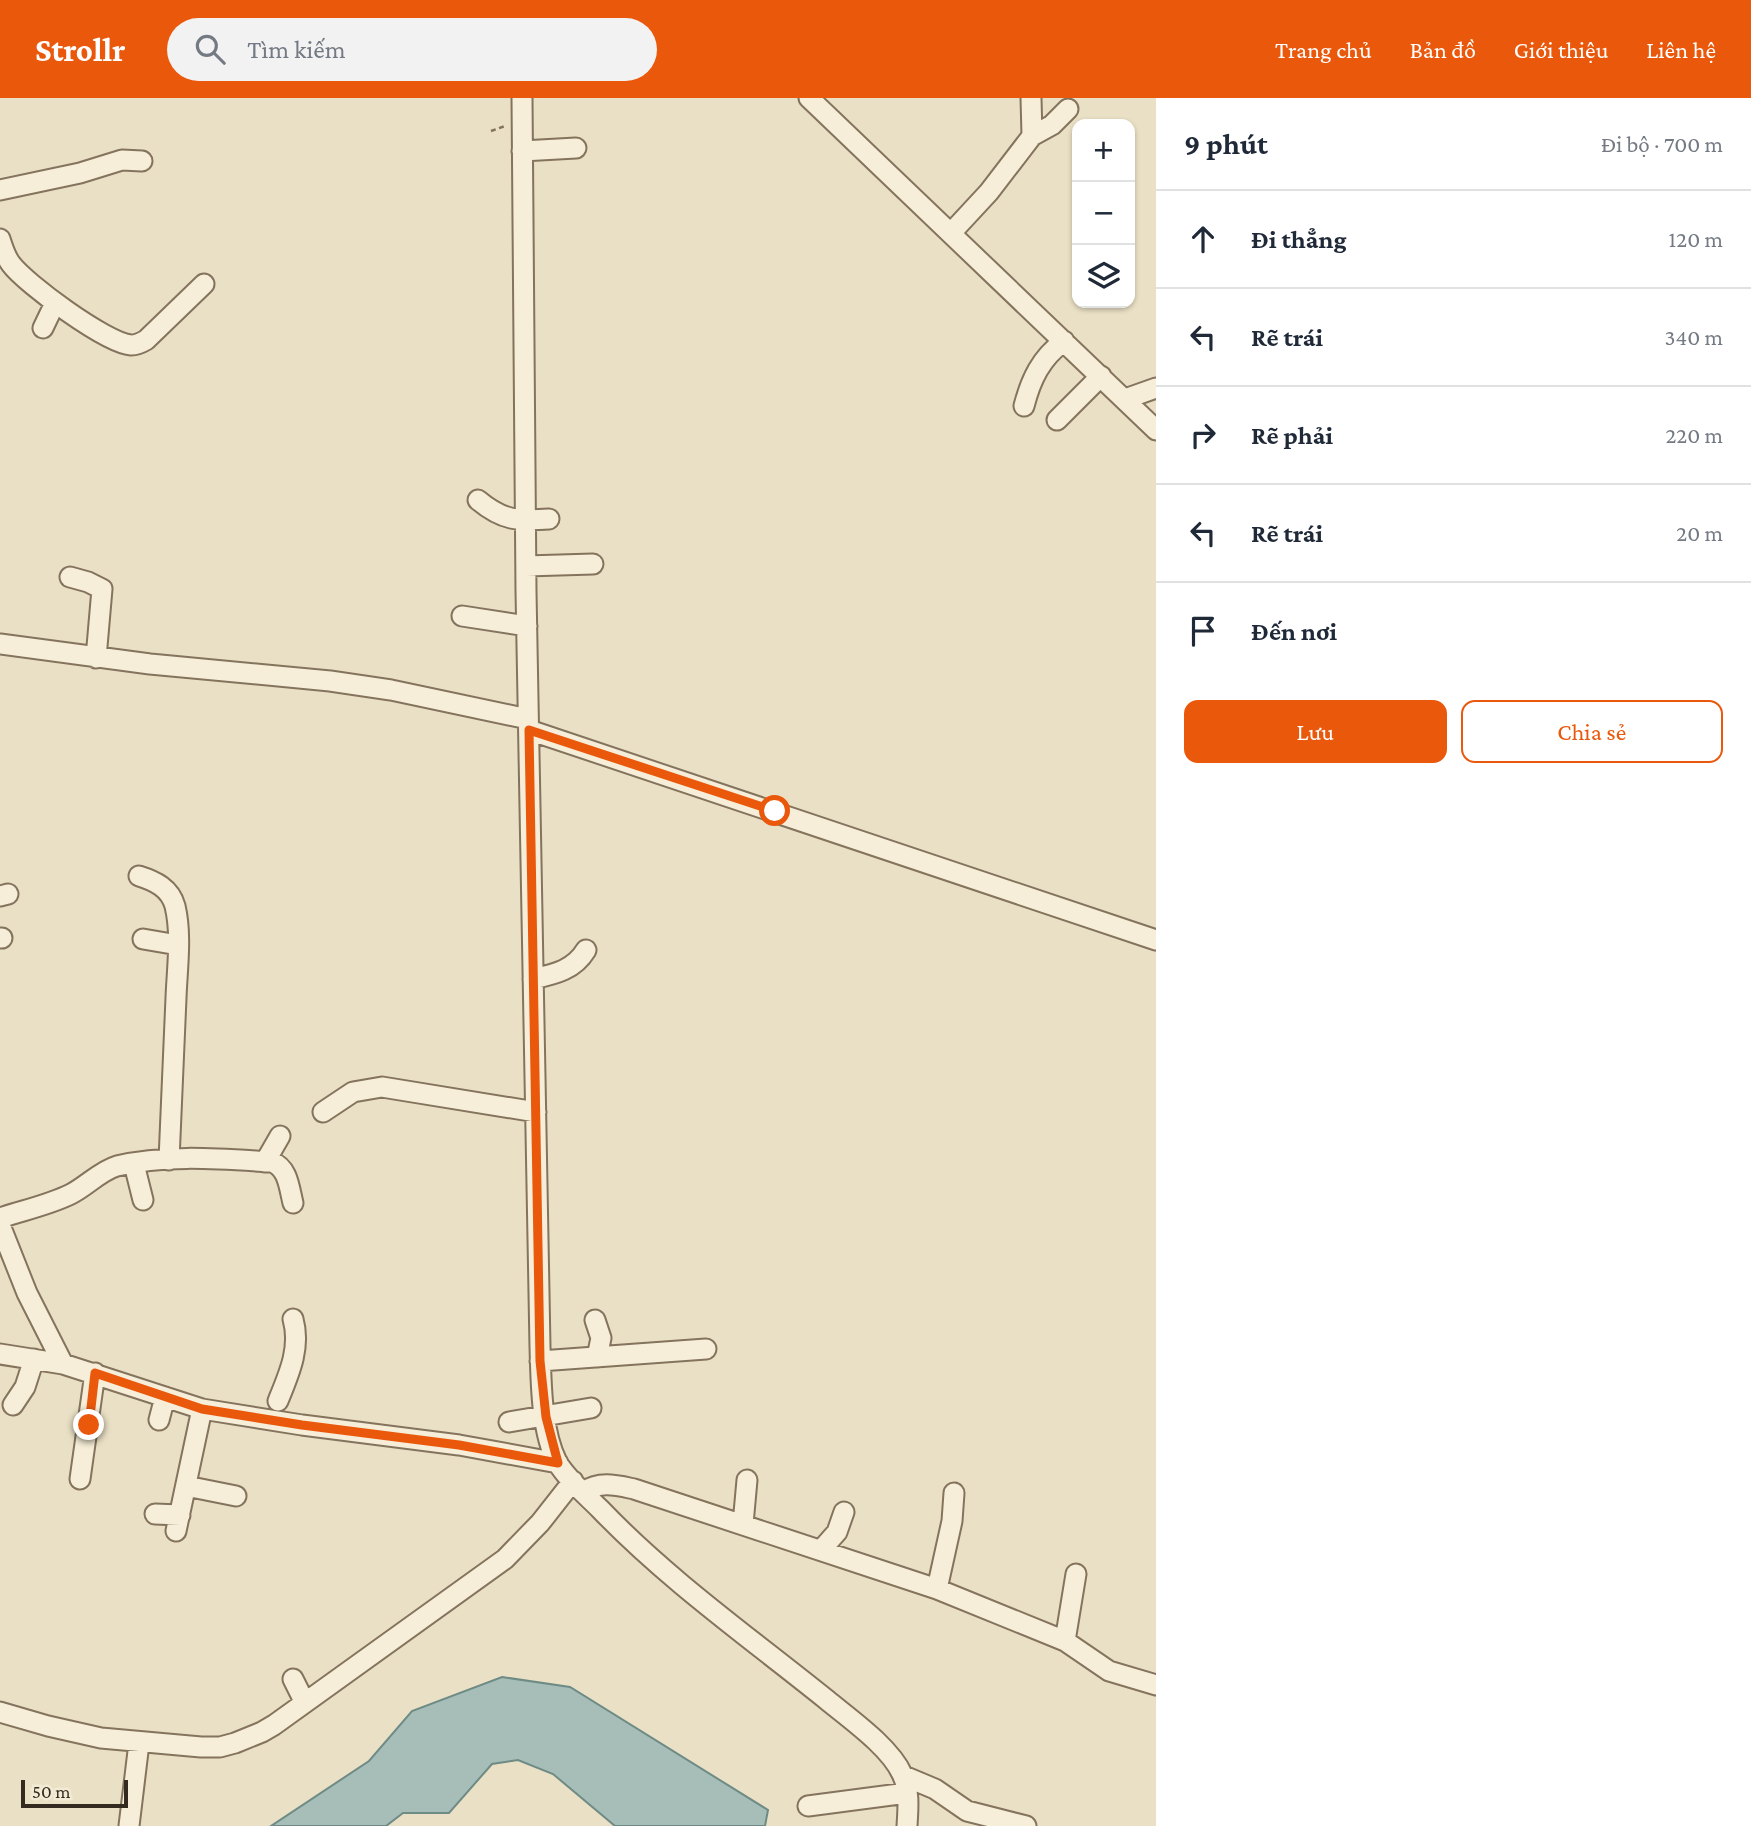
<!DOCTYPE html>
<html lang="vi">
<head>
<meta charset="utf-8">
<style>
  body { margin:0; font-family:"Crimson Pro",serif; background:#f2f2f3; color:#1f2937 }
  .controls { position:absolute; right:21px; top:21px; display:grid; overflow:hidden; border-radius:14px; box-shadow:0 2px 5px #0004 }
  .controls button { width:63px; height:63px; display:grid; place-items:center; padding:0; border:0; border-bottom:2px solid #e0e1e3; background:#fff; color:#1f2937; font:35px sans-serif }
  .scale { position:absolute; left:21px; bottom:18px; width:107px; box-sizing:border-box; padding-left:7px; border:4px solid #352a1f; border-top:0; font-size:19px; line-height:24px; white-space:nowrap; color:#352a1f; -webkit-text-stroke:5px #f2ead4; paint-order:stroke }
  .stop { position:absolute; width:21px; height:21px; margin:-16px; border:5px solid #ea580c; border-radius:50%; background:#fff }
  .stop.end { background:#ea580c; border-color:#fff; box-shadow:0 2px 7px #0008 }
  .list { margin:0; padding:0; list-style:none }
  h2 { display:flex; justify-content:space-between; align-items:center; height:91px; margin:0; padding:0 28px; font-size:30px }
  h2 small { font-size:23px; font-weight:400; color:#747a83 }
  .list li { display:grid; grid-template-columns:46px 1fr auto; gap:21px; align-items:center; box-sizing:border-box; height:98px; padding:0 28px; border-top:2px solid #e0e1e3 }
  .list b { display:block; font-size:26px; white-space:nowrap }
  .list em { font-size:23px; font-style:normal; color:#747a83 }
  .actions { display:flex; gap:14px; padding:21px 28px }
  .actions a { flex:1; padding:16px 0; border:2px solid #ea580c; border-radius:14px; text-align:center; font-size:24px; color:#ea580c }
  .actions .main { background:#ea580c; color:#fff }
  .icon { flex:none; width:38px; height:38px; fill:none; stroke:currentColor; stroke-width:2; stroke-linecap:round; stroke-linejoin:round }
  .map { position:relative; flex:none; width:1156px; height:1728px; overflow:hidden }
  header { display:flex; align-items:center; gap:42px; box-sizing:border-box; height:98px; padding:0 35px; background:#ea580c; color:#fff }
  header strong { font-size:33px }
  nav { display:flex; gap:38px; margin-inline-start:auto; font-size:24px }
  .search { width:490px; height:63px; background:#f2f2f3; display:flex; align-items:center; gap:18px; box-sizing:border-box; padding:0 24px; border-radius:38px; color:#747a83; font-size:26px }
  main { display:flex }
  aside { flex:1; background:#fff }
  .map>svg:first-child { display:block }
  .water { fill:#a7beb8; stroke:#6e8b85; stroke-width:2 }
  .lines { fill:none; stroke-linecap:round; stroke-linejoin:round }
  .minor-casing { stroke:#84735d; stroke-width:23 }
  .path { stroke:#84735d; stroke-width:2.5; stroke-dasharray:5 3.5; stroke-linecap:butt }
  .minor { stroke:#f6eed8; stroke-width:19 }
  .route { stroke:#ea580c; stroke-width:9 }
</style>
</head>
<body>
<header>
<strong>Strollr</strong>
<div class="search"><svg class="icon" aria-label="search" viewBox="0 0 24 24"><circle cx="10" cy="10" r="6"/><path d="M15 15l6 6"/></svg>Tìm kiếm</div>
<nav><a>Trang chủ</a><a>Bản đồ</a><a>Giới thiệu</a><a>Liên hệ</a></nav>
</header>
<main>
<div class="map">
<svg width="1156" height="1728" viewBox="0 0 1156 1728">
  <rect width="100%" height="100%" fill="#eae0c5"/>
  <!-- water -->
  <path class="water" d="M502,1579l68,10 198,123 -3,16h-150l-62,-52 -35,-14 -26,4 -43,49h-46l-17,13h-115l98,-65 43,-50z"/>
  <g class="lines">
    <defs>
      <path id="minor" d="M522,0l4,493 14,756c1,34 1,83 17,115 10,17 29,33 43,47 68,71 150,129 227,191 23,19 63,47 75,74 8,16 6,35 5,52
        M809,0l347,332
        M1032,38l20,-11 16,-16
        M522,53l54,-3
        M0,92l80,-17 42,-13 20,1
        M951,135l38,-41 43,-56 -1,-38
        M0,141c3,9 5,17 11,25 15,20 95,79 120,81 6,0 10,-2 15,-5l58,-56
        M43,230l12,-25
        M1125,301l31,-11
        M1024,308c7,-27 17,-48 40,-65
        M1057,322l44,-44
        M478,402c25,21 40,21 71,19
        M526,468l67,-2
        M70,479l18,5 14,7 -6,69
        M462,518l65,10
        M0,546l150,20 180,17 61,9 137,29
        M529,632l627,210
        M139,778c16,5 31,12 36,30 7,29 2,63 1,92 -2,54 -5,108 -7,162
        M0,798l8,-2
        M0,840h2
        M143,841l35,6
        M533,881c22,-5 41,-9 53,-29
        M323,1014l30,-20 29,-5 154,25
        M265,1064l15,-26
        M134,1066l9,36
        M0,1120c24,-8 49,-13 71,-24 16,-8 29,-23 46,-28 49,-12 105,-7 155,-4 16,6 17,25 21,41
        M0,1127l27,68 36,71
        M595,1222l6,18 -4,19
        M0,1256l63,10 139,45 100,16 157,20 99,18
        M540,1263l166,-12
        M278,1303c11,-27 23,-53 15,-82
        M13,1307l12,-18 9,-28
        M159,1322l6,-23
        M509,1324l82,-14
        M80,1381l15,-106
        M186,1388l50,10
        M583,1394c17,-11 32,-7 51,-3l303,100 128,52 44,30 47,14
        M155,1416l25,1
        M743,1426l4,-44
        M176,1433l26,-122
        M822,1451l15,-17 7,-20
        M937,1491l15,-68 2,-28
        M1065,1543l11,-67
        M293,1581l11,22
        M0,1614l48,14 53,12 100,9h19l15,-4 27,-11 12,-7 231,-166 35,-36 33,-42
        M904,1678l31,13 32,22 59,15
        M808,1708l99,-13
        M129,1728l10,-83"/>
    </defs>
    <!-- minor casing -->
    <use href="#minor" class="minor-casing"/>
    <!-- path -->
    <path class="path" d="M491,33l14,-5"/>
    <!-- minor -->
    <use href="#minor" class="minor"/>
  </g>
  <g class="lines">
    <!-- route -->
    <path class="route" d="M89,1327l6,-52 107,36 100,16 157,20 99,18 -12,-46 -6,-56 -11,-631 246,81"/>
  </g>
</svg>
<div class="controls">
<button>+</button>
<button>−</button>
<button><svg class="icon" aria-label="layers" viewBox="0 0 24 24"><path d="M12 4l9 5-9 5-9-5zM3 14l9 5 9-5"/></svg></button>
</div>
<div class="scale">50 m</div>
<div class="stop" style="left:775px;top:713px"></div>
<div class="stop end" style="left:89px;top:1327px"></div>
</div>
<aside>
<h2>9 phút<small>Đi bộ · 700 m</small></h2>
<ul class="list">
<li><svg class="icon" aria-label="ahead" viewBox="0 0 24 24"><path d="M12 20V5M6 11l6-6 6 6"/></svg><div><b>Đi thẳng</b></div><em>120 m</em></li>
<li><svg class="icon" aria-label="left" viewBox="0 0 24 24"><path d="M17 20v-9H6M10 6l-5 5 5 5"/></svg><div><b>Rẽ trái</b></div><em>340 m</em></li>
<li><svg class="icon" aria-label="right" viewBox="0 0 24 24"><path d="M7 20v-9h11M14 6l5 5-5 5"/></svg><div><b>Rẽ phải</b></div><em>220 m</em></li>
<li><svg class="icon" aria-label="left" viewBox="0 0 24 24"><path d="M17 20v-9H6M10 6l-5 5 5 5"/></svg><div><b>Rẽ trái</b></div><em>20 m</em></li>
<li><svg class="icon" aria-label="arrive" viewBox="0 0 24 24"><path d="M6 21V4h12l-3 4 3 4H6"/></svg><div><b>Đến nơi</b></div></li>
</ul>
<div class="actions"><a class="main">Lưu</a><a>Chia sẻ</a></div>
</aside>
</main>
</body>
</html>
